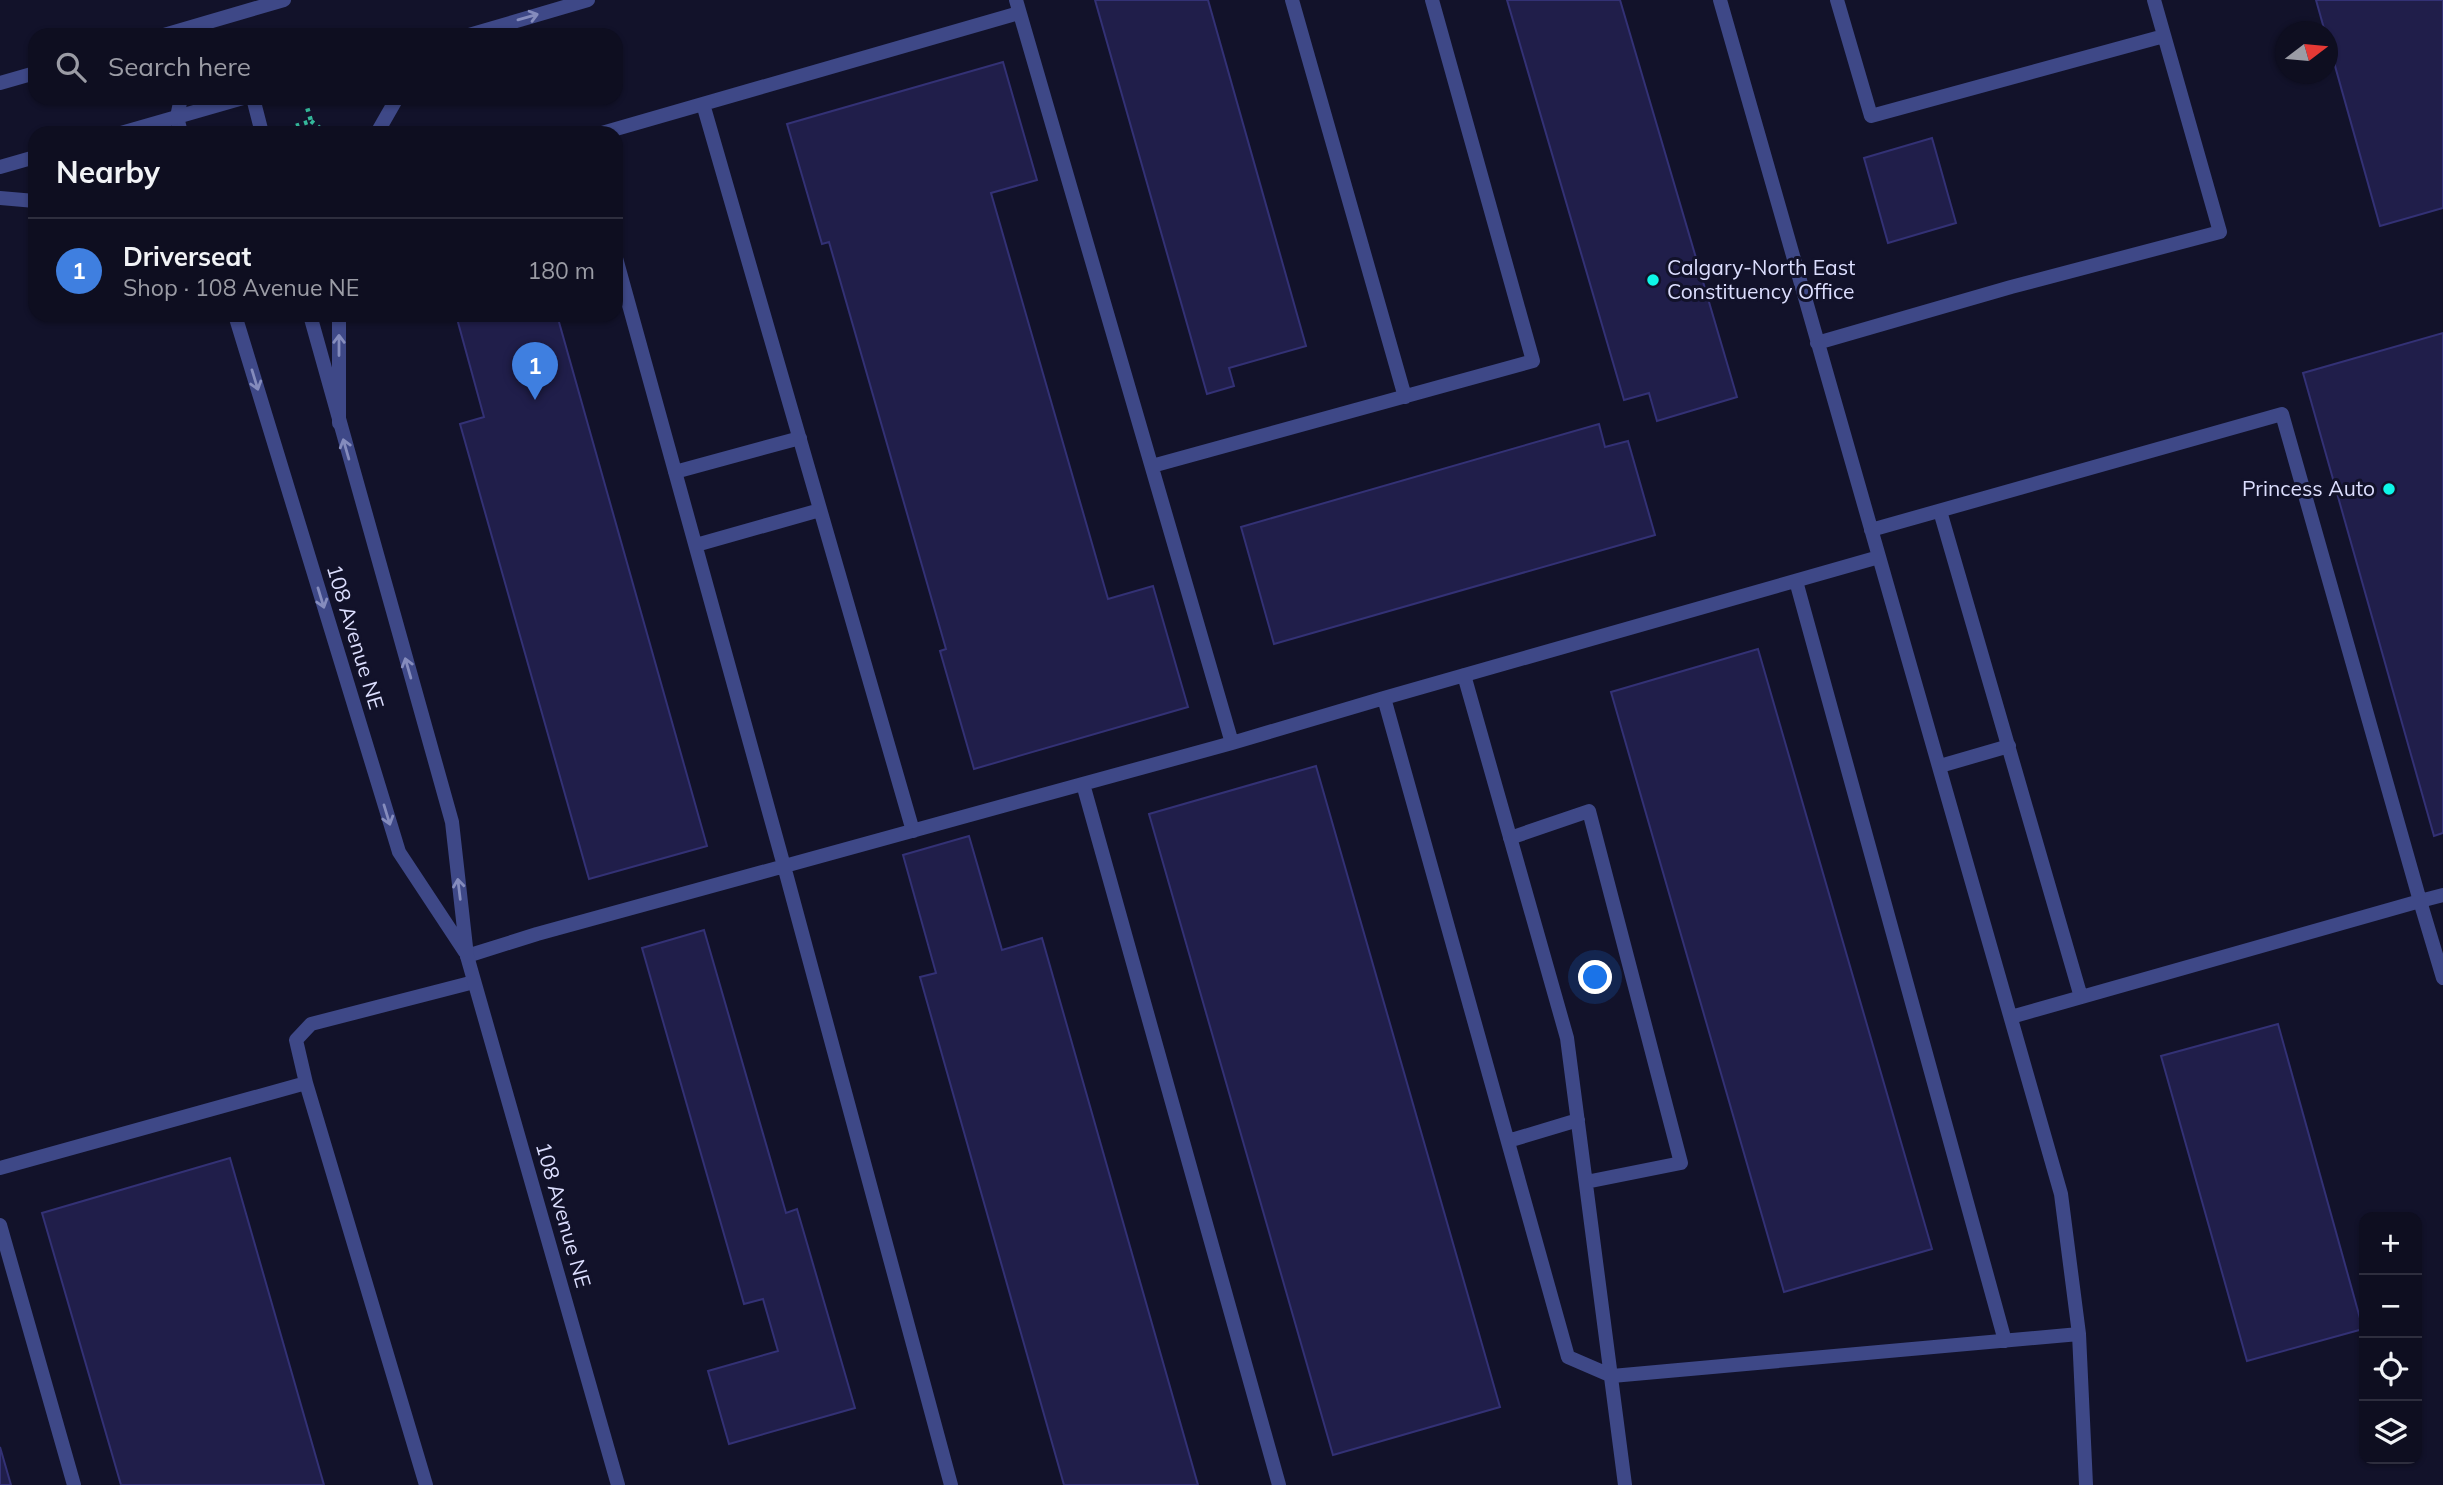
<!DOCTYPE html>
<html lang="en">
<head>
<meta charset="utf-8">
<style>
  body { margin:0; font-family:Mulish,sans-serif; background:#171729; color:#f1f3f6 }
  .controls { position:absolute; right:21px; bottom:21px; display:grid; overflow:hidden; border-radius:14px; box-shadow:0 2px 5px #0004 }
  .controls button { width:63px; height:63px; display:grid; place-items:center; padding:0; border:0; border-bottom:2px solid #2e2e3e; background:#0e0e20; color:#f1f3f6; font:35px sans-serif }
  .compass { position:absolute; left:2275px; top:21px; width:63px; height:63px; border-radius:50%; background:#0e0e20; box-shadow:0 2px 5px #0004; rotate:74deg }
  .you { position:absolute; left:1596px; top:978px; width:24px; height:24px; margin:-18px; border:5px solid #fff; border-radius:50%; background:#1a73e8; box-shadow:0 0 0 10px #1a73e833 }
  .badge { display:grid; place-items:center; width:46px; height:46px; border-radius:50%; background:#2563eb; color:#fff; font-size:23px; font-weight:700 }
  .pin { position:absolute; translate:-50% -58px; filter:drop-shadow(0 2px 4px #0008) }
  .pin::after { content:''; position:absolute; top:37px; width:24px; height:21px; background:inherit; clip-path:polygon(0 0,100% 0,50% 100%) }
  .list { margin:0; padding:0; list-style:none }
  h2 { display:flex; justify-content:space-between; align-items:center; height:91px; margin:0; padding:0 28px; font-size:30px }
  h2 small { font-size:23px; font-weight:400; color:#9b9ca5 }
  .list li { display:grid; grid-template-columns:46px 1fr auto; gap:21px; align-items:center; box-sizing:border-box; height:105px; padding:0 28px; border-top:2px solid #2e2e3e }
  .list b { display:block; font-size:26px; white-space:nowrap }
  .list p { margin:0; font-size:23px; white-space:nowrap; color:#9b9ca5 }
  .list em { font-size:23px; font-style:normal; color:#9b9ca5 }
  .icon { flex:none; width:38px; height:38px; fill:none; stroke:currentColor; stroke-width:2; stroke-linecap:round; stroke-linejoin:round }
  .map { position:relative; flex:none; width:2443px; height:1485px; overflow:hidden }
  .search { position:absolute; background:#0e0e20; box-shadow:0 2px 5px #0004; left:28px; top:28px; width:595px; height:77px; display:flex; align-items:center; gap:18px; box-sizing:border-box; padding:0 24px; border-radius:21px; color:#9b9ca5; font-size:26px }
  .panel { position:absolute; background:#0e0e20; box-shadow:0 2px 5px #0004; left:28px; top:126px; width:595px; height:196px; border-radius:21px }
  .map>svg:first-child { display:block }
  .building { fill:#201e4a; stroke:#333175; stroke-width:2 }
  .lines { fill:none; stroke-linecap:round; stroke-linejoin:round }
  .path { stroke:#35b99b; stroke-width:4.5; stroke-dasharray:3.5 5; stroke-linecap:butt }
  .service { stroke:#3e4887; stroke-width:14 }
  .minor { stroke:#3e4887; stroke-width:14 }
  .tertiary { stroke:#3e4887; stroke-width:14 }
  .oneway { stroke:#858cbd }
  .poi-dot { fill:#0ef7e8; stroke:#12122a; stroke-width:2.5 }
  .labels { text-anchor:middle; stroke-width:6; stroke-linejoin:round; paint-order:stroke }
  .poi-label { font-size:21px; fill:#dcdefe; stroke:#12122a; text-anchor:start }
  .street-label { font-size:21px; fill:#dcdefe; stroke:#12122a }
</style>
</head>
<body>
<div class="map">
<svg width="2443" height="1485" viewBox="0 0 2443 1485">
  <rect width="100%" height="100%" fill="#12122a"/>
  <!-- building -->
  <path class="building" d="M1095,0h113l98,346 -77,22 5,18 -27,8z
    M1507,0h113l117,397 -80,24 -8,-28 -25,7z
    M2316,0h127v208l-63,18 -52,-185v-9h-3z
    M1003,62l34,118 -46,13 117,406 45,-13 35,121 -214,62 -34,-118 6,-2 -117,-407 -7,2 -35,-120z
    M1932,138l24,85 -68,20 -24,-85z
    M456,315h101l150,531 -118,33 -129,-455 24,-7z
    M2443,333v500l-9,3 -131,-463z
    M1599,424l6,23 23,-6 27,94 -381,109 -33,-117z
    M1758,649l174,600 -148,43 -173,-600z
    M1316,766l184,641 -167,48 -184,-641z
    M969,836l33,114 40,-12 156,547h-134l-144,-508 16,-4 -33,-118z
    M704,930l82,283 11,-4 58,199 -126,36 -21,-73 70,-20 -15,-52 -19,5 -102,-356z
    M2278,1024l85,305 -116,32 -86,-305z
    M230,1158l94,327h-203l-79,-272z
    M0,1447l11,38h-11z"/>
  <g class="lines">
    <!-- path -->
    <path class="path" d="M311,121l15,12
      M296,126l15,-5 -6,-21"/>
    <!-- service -->
    <path class="service" d="M1016,0l216,743
      M1292,0l113,397
      M1720,0l341,1194 18,140 7,151
      M1837,0l34,116 293,-80
      M703,104l210,727
      M602,133l417,-120
      M616,258l168,608 167,619
      M1817,343l194,-56 209,-55 -66,-232
      M1152,466l381,-105 -101,-361
      M675,472l125,-34
      M1940,511l141,486
      M1871,530l411,-116 138,487 -409,116
      M696,545l124,-35
      M1796,581l209,760
      M1464,675l103,363 58,447
      M1384,698l184,659 44,19 467,-42
      M1940,766l69,-20
      M1083,784l196,701
      M1510,838l79,-27 92,352 -95,19
      M2443,895l-23,6 23,77
      M467,956l70,-22 695,-191 152,-45 495,-141
      M306,1083l-10,-43 15,-16 163,-42
      M1508,1141l70,-21
      M0,1168l306,-85 120,402
      M0,1225l74,260"/>
    <!-- minor -->
    <path class="minor" d="M181,98l-4,19 4,16
      M253,98l9,35
      M235,315l164,537 66,100
      M310,315l142,507 15,134 151,529"/>
    <!-- tertiary -->
    <path class="tertiary" d="M164,35l120,-35
      M469,35l119,-35
      M0,83l35,-10
      M121,133l122,-35
      M377,133l20,-35
      M0,167l35,-10
      M0,198l35,3
      M339,423v-108"/>
  </g>
  <!-- one-way arrows -->
  <defs><path id="oneway-shaft" d="M-6 0H5M1.5-3L5.5 0L1.5 3" fill="none" stroke-width="1.6" stroke-linecap="round" stroke-linejoin="round" transform="scale(1.75)"/></defs>
  <g class="oneway">
    <use href="#oneway-shaft" transform="translate(528 17) rotate(-16)"/>
    <use href="#oneway-shaft" transform="translate(339 345) rotate(-90)"/>
    <use href="#oneway-shaft" transform="translate(255 380) rotate(73)"/>
    <use href="#oneway-shaft" transform="translate(346 449) rotate(-106)"/>
    <use href="#oneway-shaft" transform="translate(321 598) rotate(73)"/>
    <use href="#oneway-shaft" transform="translate(408 668) rotate(-106)"/>
    <use href="#oneway-shaft" transform="translate(387 815) rotate(73)"/>
    <use href="#oneway-shaft" transform="translate(459 889) rotate(-97)"/>
  </g>
  <!-- markers -->
  <g class="poi-dot">
    <circle cx="1653" cy="280" r="7"/>
    <circle cx="2389" cy="489" r="7"/>
  </g>
  <g class="labels">
    <!-- poi labels -->
    <g class="poi-label">
      <text x="1667" y="275">Calgary-North East<tspan x="1667" dy="24">Constituency Office</tspan></text>
      <text x="2375" y="496" text-anchor="end">Princess Auto</text>
    </g>
    <!-- street labels -->
    <g class="street-label">
      <text transform="translate(355 637) rotate(73)" y="7">108 Avenue NE</text>
      <text transform="translate(563 1215) rotate(74)" y="7">108 Avenue NE</text>
    </g>
  </g>
</svg>
<div class="controls">
<button>+</button>
<button>−</button>
<button><svg class="icon" aria-label="locate" viewBox="0 0 24 24"><circle cx="12" cy="12" r="6"/><path d="M12 2v4M12 18v4M2 12h4M18 12h4"/></svg></button>
<button><svg class="icon" aria-label="layers" viewBox="0 0 24 24"><path d="M12 4l9 5-9 5-9-5zM3 14l9 5 9-5"/></svg></button>
</div>
<svg class="compass" viewBox="-18 -18 36 36"><path d="M0-13l5 13h-10z" fill="#e53935"/><path d="M0 13l5-13h-10z" fill="#9b9ca5"/></svg>
<div class="you"></div>
<div class="pin badge" style="left:535px;top:400px;background:#3f7fe0">1</div>
<div class="search"><svg class="icon" aria-label="search" viewBox="0 0 24 24"><circle cx="10" cy="10" r="6"/><path d="M15 15l6 6"/></svg>Search here</div>
<section class="panel">
<h2>Nearby<small></small></h2>
<ul class="list">
<li><span class="badge" style="background:#3f7fe0">1</span><div><b>Driverseat</b><p>Shop · 108 Avenue NE</p></div><em>180 m</em></li>
</ul>
</section>
</div>
</body>
</html>
